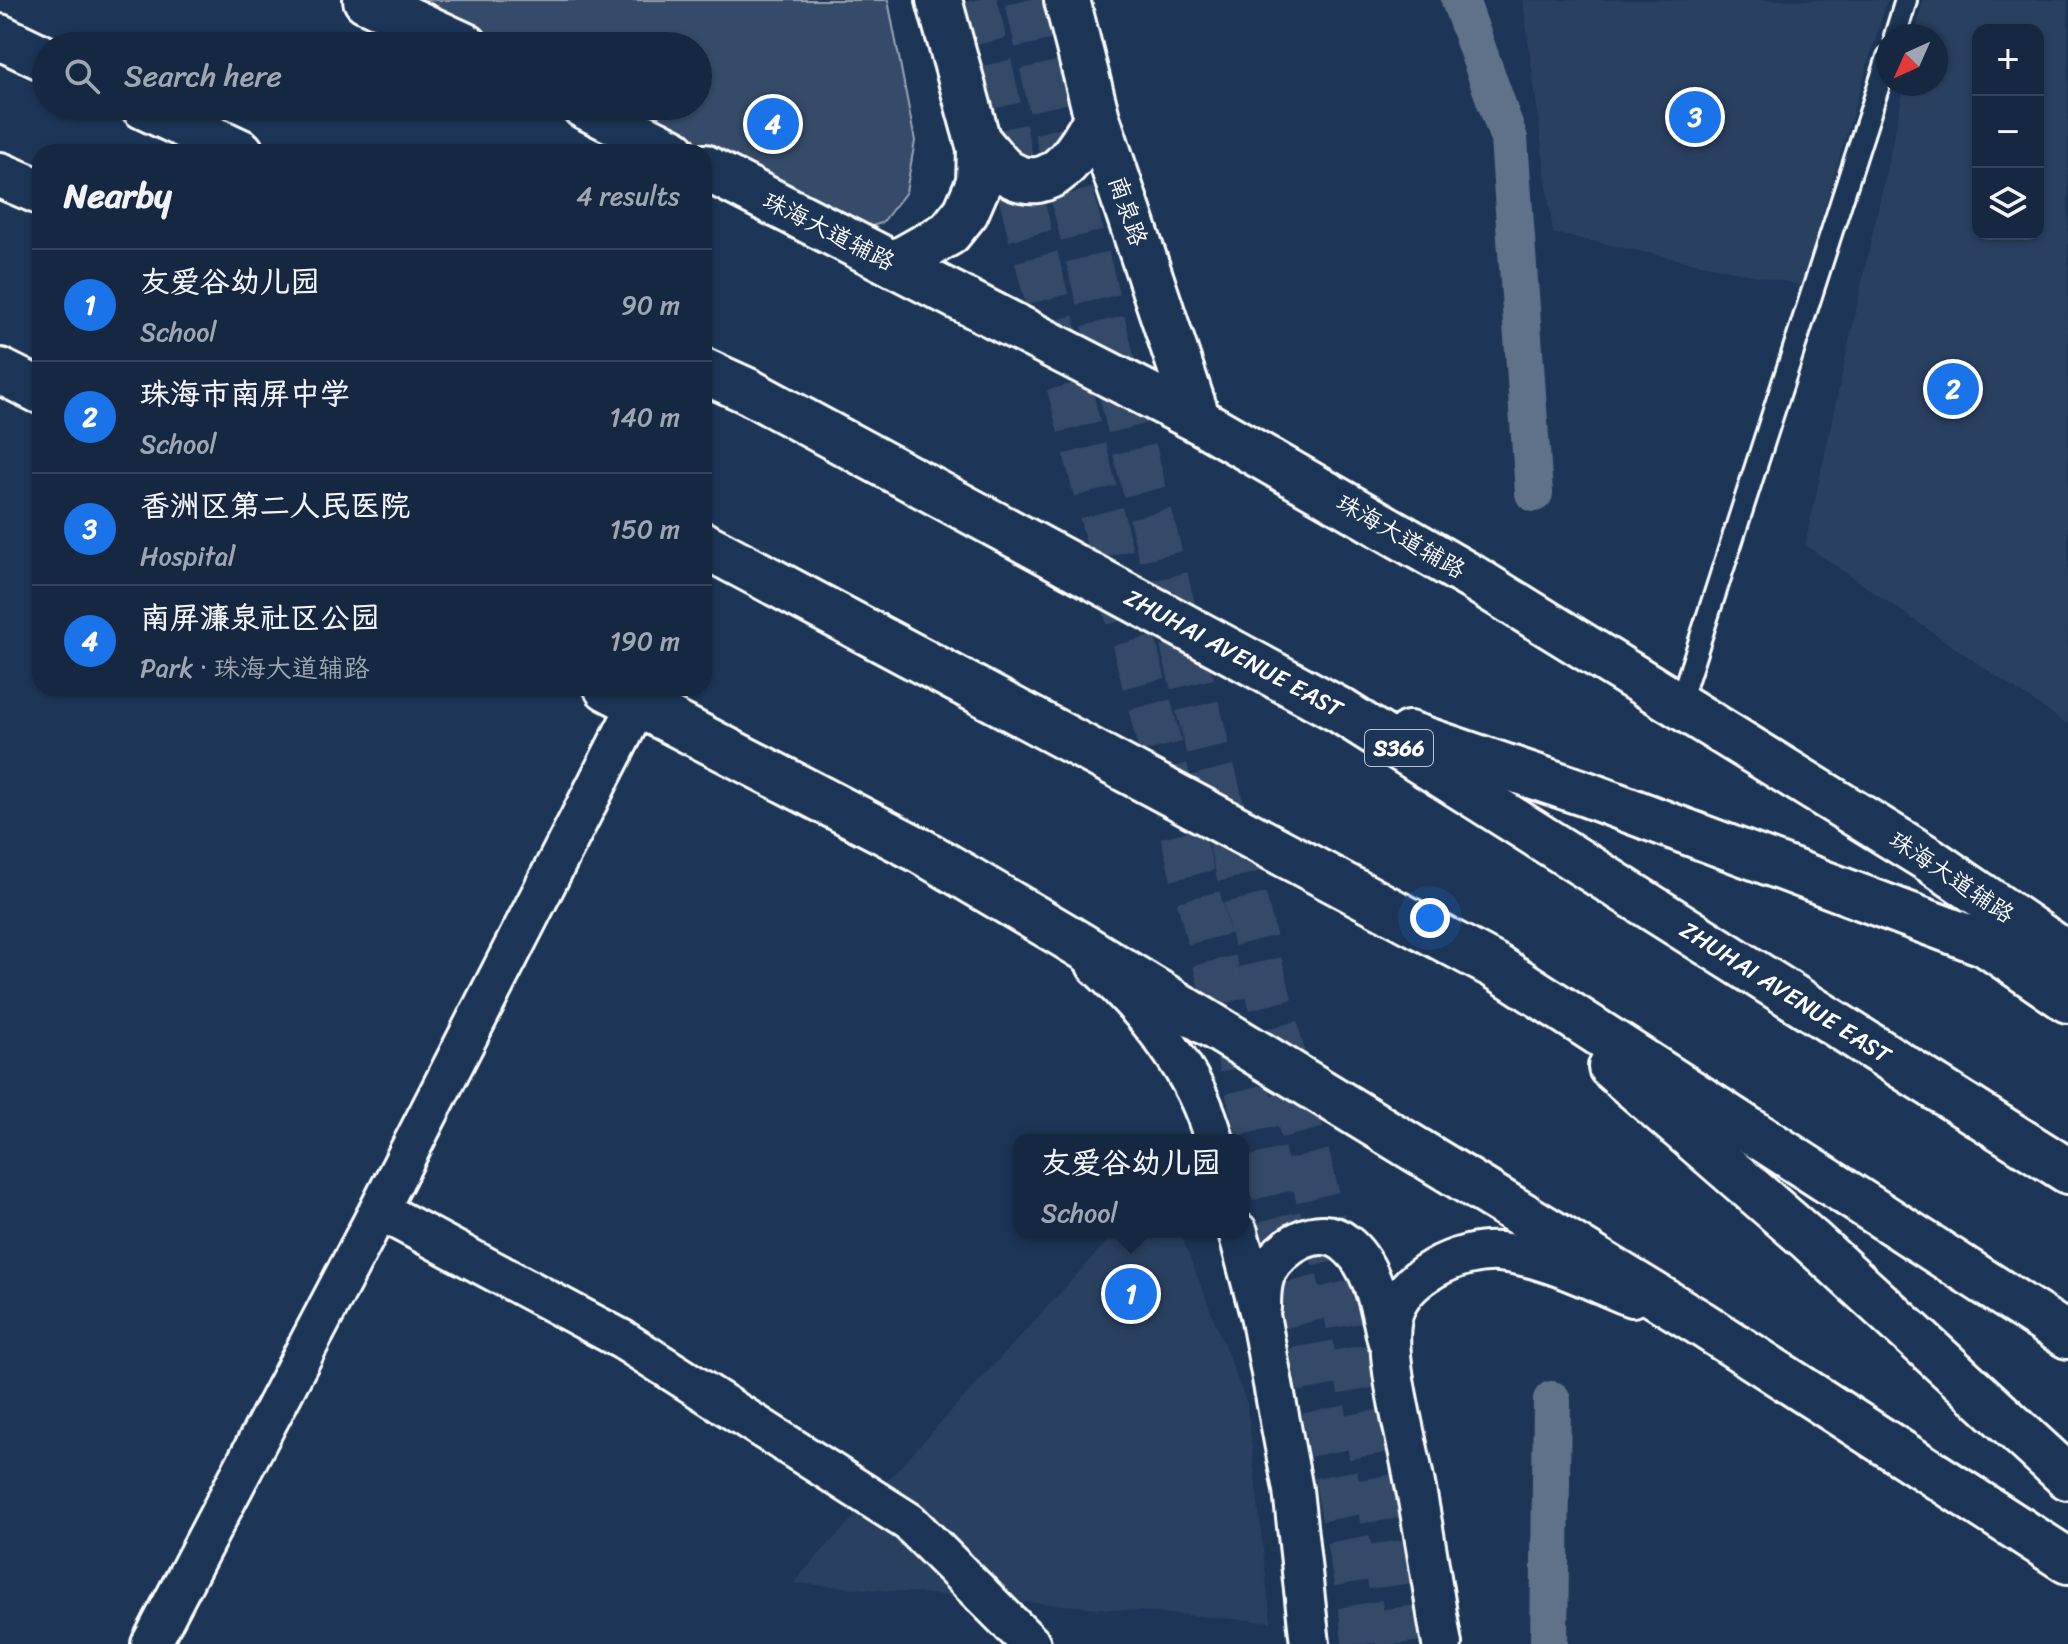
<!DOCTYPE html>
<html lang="en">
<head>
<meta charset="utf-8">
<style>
  body { margin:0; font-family:Sriracha,"LXGW WenKai TC",sans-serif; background:#23344c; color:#f1f3f6 }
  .controls { position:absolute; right:24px; top:24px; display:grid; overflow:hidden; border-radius:16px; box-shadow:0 2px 6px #0004 }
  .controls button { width:72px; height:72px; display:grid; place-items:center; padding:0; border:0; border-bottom:2px solid #35445a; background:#162841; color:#f1f3f6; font:40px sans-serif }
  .compass { position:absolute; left:1876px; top:24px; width:72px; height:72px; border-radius:50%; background:#162841; box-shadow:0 2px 6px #0004; rotate:225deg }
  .you { position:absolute; left:1430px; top:918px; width:28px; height:28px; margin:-20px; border:6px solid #fff; border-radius:50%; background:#1a73e8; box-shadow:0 0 0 12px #1a73e833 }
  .badge { display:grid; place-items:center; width:52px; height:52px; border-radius:50%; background:#1a73e8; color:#fff; font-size:26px; font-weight:700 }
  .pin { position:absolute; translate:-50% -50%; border:4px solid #fff; box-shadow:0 2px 8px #0006 }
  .popup { position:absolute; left:1013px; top:1134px; width:236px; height:104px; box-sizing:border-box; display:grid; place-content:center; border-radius:16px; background:#162841; filter:drop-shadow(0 2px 6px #0005); font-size:26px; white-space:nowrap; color:#9ea6b1 }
  .popup b { font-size:30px; color:#f1f3f6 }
  .popup::after { content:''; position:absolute; left:50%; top:100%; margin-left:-16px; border:16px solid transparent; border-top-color:#162841 }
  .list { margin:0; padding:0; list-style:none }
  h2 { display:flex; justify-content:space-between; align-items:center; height:104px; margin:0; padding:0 32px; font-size:34px }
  h2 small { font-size:26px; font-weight:400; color:#9ea6b1 }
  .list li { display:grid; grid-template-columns:52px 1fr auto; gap:24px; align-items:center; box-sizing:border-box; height:112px; padding:0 32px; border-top:2px solid #35445a }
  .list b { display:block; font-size:30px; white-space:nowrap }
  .list p { margin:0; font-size:26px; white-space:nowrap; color:#9ea6b1 }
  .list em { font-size:26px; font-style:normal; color:#9ea6b1 }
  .icon { flex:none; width:44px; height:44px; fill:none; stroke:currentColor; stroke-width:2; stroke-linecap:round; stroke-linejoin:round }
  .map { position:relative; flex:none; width:2068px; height:1644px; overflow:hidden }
  .search { position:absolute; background:#162841; box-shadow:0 2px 6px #0004; left:32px; top:32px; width:680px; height:88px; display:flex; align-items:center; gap:20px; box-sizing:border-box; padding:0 28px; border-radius:44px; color:#9ea6b1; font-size:30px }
  .panel { position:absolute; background:#162841; box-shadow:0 2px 6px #0004; left:32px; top:144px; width:680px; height:552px; border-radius:24px }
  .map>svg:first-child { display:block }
  .built { fill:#2a4161; fill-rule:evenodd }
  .park { fill:#364b69; stroke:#9aa5b4; stroke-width:2 }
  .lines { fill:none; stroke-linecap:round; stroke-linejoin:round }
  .canal { stroke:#617289; stroke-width:38 }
  .tertiary-tunnel { stroke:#344968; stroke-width:44; stroke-dasharray:44 22; stroke-linecap:butt }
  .service-casing { stroke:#fff; stroke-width:26 }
  .minor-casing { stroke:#fff; stroke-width:44 }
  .tertiary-casing { stroke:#fff; stroke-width:50 }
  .secondary-casing { stroke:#fff; stroke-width:50 }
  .trunk-casing { stroke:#fff; stroke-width:50 }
  .service { stroke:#1d3557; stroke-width:20 }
  .minor { stroke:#1d3557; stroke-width:38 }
  .tertiary { stroke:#1d3557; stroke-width:44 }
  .secondary { stroke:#1d3557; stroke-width:44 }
  .trunk { stroke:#1d3557; stroke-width:44 }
  .labels { text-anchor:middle; stroke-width:7; stroke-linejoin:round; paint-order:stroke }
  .shield { fill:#1d3557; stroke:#bbc2cd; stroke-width:2 }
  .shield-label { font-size:22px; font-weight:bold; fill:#fff }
  .street-label { font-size:24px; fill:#fff; stroke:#1d3557 }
</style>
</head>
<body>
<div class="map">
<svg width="2068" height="1644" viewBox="0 0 2068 1644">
  <rect width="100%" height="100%" fill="#1d3557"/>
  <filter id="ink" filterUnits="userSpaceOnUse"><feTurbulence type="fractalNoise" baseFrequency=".0125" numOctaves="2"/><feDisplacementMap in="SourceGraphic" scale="16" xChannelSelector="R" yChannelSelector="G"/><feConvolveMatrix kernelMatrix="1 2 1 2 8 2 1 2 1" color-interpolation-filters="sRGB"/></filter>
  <g filter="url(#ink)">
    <!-- built -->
    <path class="built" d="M1523,0h364l-86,285 -248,-52z
      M1923,0h145v725l-263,-180 100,-461h31v-48h-21zM2038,30v204h-60v-204z
      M1116,1232h64l67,172 24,218 -478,-39z"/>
    <!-- park -->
    <path class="park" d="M382,0h506l27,141 -9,51 -24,31 -33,10 -250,-127h99v-60h-217z"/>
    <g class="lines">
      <!-- canal -->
      <path class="canal" d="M1460,0l49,139 25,354
        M1549,1644l3,-244"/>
      <!-- tertiary-tunnel -->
      <path class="tertiary-tunnel" d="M975,0l35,154 300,1184 51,271 3,35
        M1027,0l27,121 292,1191 35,202 17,130"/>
      <defs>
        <path id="service" d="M1895,36l11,-36
          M1679,705l209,-648"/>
        <path id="minor" d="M1096,965c50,46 101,108 118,175
          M379,1210l244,130 286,182 122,122
          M1238,1232l22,83 33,175 17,154
          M1261,1308c0,-12 0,-26 6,-37 14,-25 52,-49 78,-28 28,21 35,65 42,96
          M151,1644l228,-434 259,-506
          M1442,1644c-10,-58 -18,-117 -30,-175 -7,-38 -28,-114 -20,-151 9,-41 67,-69 107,-66 45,4 90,28 133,45"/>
        <path id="tertiary" d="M1067,0l30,118 101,302
          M978,141c9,9 19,25 30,32 44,26 71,-23 89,-55
          M894,264l55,-31 17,-21 13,-30 1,-33 -41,-149"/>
        <path id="secondary" d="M366,0l100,46
          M584,106l90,46
          M704,167l494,253 275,158 457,282 138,95
          M0,371l40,20
          M607,688l314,163 141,83 638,389 368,238"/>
        <g id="trunk">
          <path d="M0,37l46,22"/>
          <path d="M143,106l98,46"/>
          <path d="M0,175l40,17"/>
          <path id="s1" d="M704,371l44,20 593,320 727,460"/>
          <path d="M704,545l791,421 573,370"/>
          <path d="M1409,734l177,60 400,150 82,56"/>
          <path d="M1611,1067l199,173 258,237"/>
        </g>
      </defs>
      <!-- service casing -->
      <use href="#service" class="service-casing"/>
      <!-- minor casing -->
      <use href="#minor" class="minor-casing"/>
      <!-- tertiary casing -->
      <use href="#tertiary" class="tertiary-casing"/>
      <!-- secondary casing -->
      <use href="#secondary" class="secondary-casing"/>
      <!-- trunk casing -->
      <use href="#trunk" class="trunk-casing"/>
      <!-- service -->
      <use href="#service" class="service"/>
      <!-- minor -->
      <use href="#minor" class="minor"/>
      <!-- tertiary -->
      <use href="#tertiary" class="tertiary"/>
      <!-- secondary -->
      <use href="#secondary" class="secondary"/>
      <!-- trunk -->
      <use href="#trunk" class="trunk"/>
    </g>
  </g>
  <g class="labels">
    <!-- shield labels -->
    <rect class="shield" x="1365" y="730" width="68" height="36" rx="6"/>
    <g class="shield-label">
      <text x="1399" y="756">S366</text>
    </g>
    <!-- street labels -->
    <g class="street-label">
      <text transform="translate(1128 211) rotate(71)" y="8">南泉路</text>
      <text transform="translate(829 231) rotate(27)" y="8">珠海大道辅路</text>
      <text transform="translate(1401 536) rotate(30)" y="8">珠海大道辅路</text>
      <text dy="8" stroke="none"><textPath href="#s1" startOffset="600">ZHUHAI AVENUE EAST</textPath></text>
      <text transform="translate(1952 877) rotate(34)" y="8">珠海大道辅路</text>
      <text dy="8" stroke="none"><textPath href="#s1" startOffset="1248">ZHUHAI AVENUE EAST</textPath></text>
    </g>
  </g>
</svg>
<div class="controls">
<button>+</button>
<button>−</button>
<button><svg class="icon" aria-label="layers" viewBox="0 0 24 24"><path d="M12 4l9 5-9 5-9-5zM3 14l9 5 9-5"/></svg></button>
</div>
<svg class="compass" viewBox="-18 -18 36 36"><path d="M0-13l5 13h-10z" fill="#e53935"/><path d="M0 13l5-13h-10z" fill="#9ea6b1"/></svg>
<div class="you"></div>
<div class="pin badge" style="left:1131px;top:1294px">1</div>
<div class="popup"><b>友爱谷幼儿园</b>School</div>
<div class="pin badge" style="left:1953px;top:389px">2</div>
<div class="pin badge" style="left:1695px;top:117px">3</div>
<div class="pin badge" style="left:773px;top:124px">4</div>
<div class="search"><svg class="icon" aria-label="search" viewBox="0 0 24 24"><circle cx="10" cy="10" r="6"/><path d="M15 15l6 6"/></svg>Search here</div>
<section class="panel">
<h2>Nearby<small>4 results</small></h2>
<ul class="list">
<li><span class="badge">1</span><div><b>友爱谷幼儿园</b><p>School</p></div><em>90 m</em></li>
<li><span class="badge">2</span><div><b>珠海市南屏中学</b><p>School</p></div><em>140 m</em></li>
<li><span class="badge">3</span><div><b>香洲区第二人民医院</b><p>Hospital</p></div><em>150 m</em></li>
<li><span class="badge">4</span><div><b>南屏濂泉社区公园</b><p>Park · 珠海大道辅路</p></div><em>190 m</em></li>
</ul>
</section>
</div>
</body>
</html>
